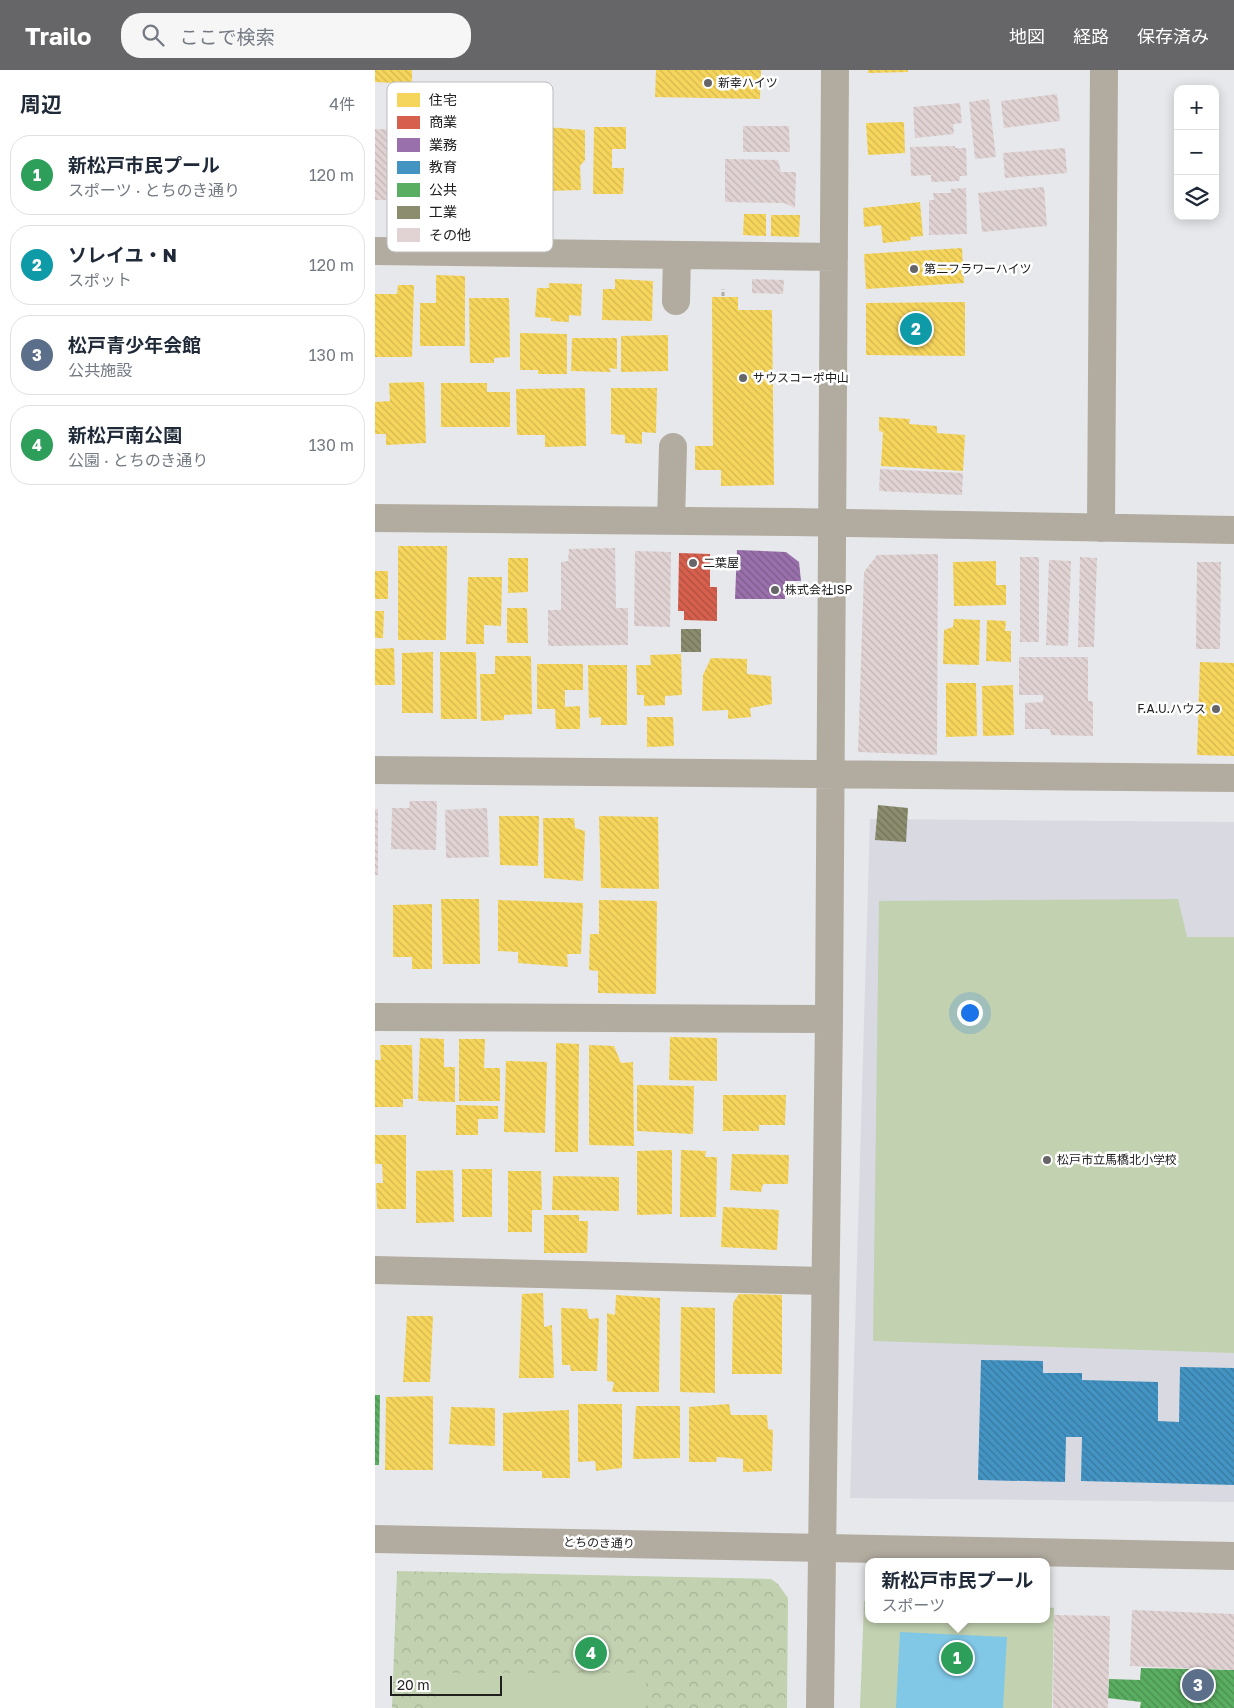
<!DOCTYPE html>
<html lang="ja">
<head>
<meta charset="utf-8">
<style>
  body { margin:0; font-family:"Golos Text","Noto Sans JP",sans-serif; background:#f6f6f7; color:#1f2937 }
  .controls { position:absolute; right:15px; top:15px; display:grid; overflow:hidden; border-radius:10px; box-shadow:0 2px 12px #0003 }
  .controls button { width:45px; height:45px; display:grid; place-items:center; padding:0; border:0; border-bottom:1px solid #e0e1e3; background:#fff; color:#1f2937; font:25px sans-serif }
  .scale { position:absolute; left:15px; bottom:12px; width:112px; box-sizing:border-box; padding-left:5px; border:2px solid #202021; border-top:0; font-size:14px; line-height:18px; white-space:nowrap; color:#202021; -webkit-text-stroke:4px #fff; paint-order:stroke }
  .you { position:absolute; left:594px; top:942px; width:18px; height:18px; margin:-12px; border:4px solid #fff; border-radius:50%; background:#1a73e8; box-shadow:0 0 0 8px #1a73e833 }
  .badge { display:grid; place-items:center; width:32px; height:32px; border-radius:50%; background:#666668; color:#fff; font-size:16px; font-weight:700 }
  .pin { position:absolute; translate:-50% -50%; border:2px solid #fff; box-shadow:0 1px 5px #0006 }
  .popup { position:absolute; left:490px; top:1488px; width:185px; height:65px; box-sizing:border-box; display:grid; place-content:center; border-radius:10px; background:#fff; filter:drop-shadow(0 1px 4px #0005); font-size:16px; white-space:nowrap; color:#747a83 }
  .popup b { font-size:19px; color:#1f2937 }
  .popup::after { content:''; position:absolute; left:50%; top:100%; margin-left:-10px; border:10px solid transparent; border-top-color:#fff }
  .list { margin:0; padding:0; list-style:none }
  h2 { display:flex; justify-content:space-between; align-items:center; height:65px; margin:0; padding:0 20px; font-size:21px }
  h2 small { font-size:16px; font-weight:400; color:#747a83 }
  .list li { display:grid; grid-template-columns:32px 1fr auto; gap:15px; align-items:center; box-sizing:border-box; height:80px; margin:0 10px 10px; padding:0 10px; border:1px solid #e0e1e3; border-radius:20px }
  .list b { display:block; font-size:19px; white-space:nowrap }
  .list p { margin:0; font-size:16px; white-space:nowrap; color:#747a83 }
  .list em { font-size:16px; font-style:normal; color:#747a83 }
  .icon { flex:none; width:28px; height:28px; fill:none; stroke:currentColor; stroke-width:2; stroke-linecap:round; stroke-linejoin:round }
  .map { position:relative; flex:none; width:859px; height:1638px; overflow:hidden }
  header { display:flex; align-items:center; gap:30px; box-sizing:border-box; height:70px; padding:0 25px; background:#666668; color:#fff }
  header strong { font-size:24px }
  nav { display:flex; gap:28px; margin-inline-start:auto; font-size:18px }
  .search { width:350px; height:45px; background:#f6f6f7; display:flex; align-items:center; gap:12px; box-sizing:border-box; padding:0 18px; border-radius:20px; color:#747a83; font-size:19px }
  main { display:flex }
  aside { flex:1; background:#fff }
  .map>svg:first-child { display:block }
  .built { fill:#d9d9e2 }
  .park { fill:url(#park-crowns) }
  .garden { fill:#c2d1b0 }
  .water { fill:#81c7e6 }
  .homes { fill:url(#homes-back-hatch) }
  .shops { fill:url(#shops-back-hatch) }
  .offices { fill:url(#offices-back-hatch) }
  .schools { fill:url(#schools-back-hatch) }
  .public { fill:url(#public-back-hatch) }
  .industry { fill:url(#industry-back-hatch) }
  .building { fill:url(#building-back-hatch) }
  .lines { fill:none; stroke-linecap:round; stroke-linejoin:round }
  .path { stroke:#b0aca5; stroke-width:3; stroke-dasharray:4 2.5; stroke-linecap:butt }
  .minor { stroke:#b2aca0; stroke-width:28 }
  .poi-dot { fill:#666668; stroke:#fff; stroke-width:2 }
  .labels { text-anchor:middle; stroke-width:5; stroke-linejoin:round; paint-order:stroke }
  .poi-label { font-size:12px; fill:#202021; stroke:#fff; text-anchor:start }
  .street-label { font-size:12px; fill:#202021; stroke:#fff }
  .key { fill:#fff; stroke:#bcbcbc; stroke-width:1 }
  .key-label { font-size:14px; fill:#202021 }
</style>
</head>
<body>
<header>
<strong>Trailo</strong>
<div class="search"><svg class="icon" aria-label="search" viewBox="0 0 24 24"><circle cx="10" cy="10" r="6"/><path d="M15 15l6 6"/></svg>ここで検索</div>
<nav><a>地図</a><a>経路</a><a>保存済み</a></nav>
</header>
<main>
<aside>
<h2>周辺<small>4件</small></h2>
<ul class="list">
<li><span class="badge" style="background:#2e9e5b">1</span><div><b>新松戸市民プール</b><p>スポーツ · とちのき通り</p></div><em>120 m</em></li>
<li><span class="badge" style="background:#0f9aa8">2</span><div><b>ソレイユ・N</b><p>スポット</p></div><em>120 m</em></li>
<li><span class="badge" style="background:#5c6f8a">3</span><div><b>松戸青少年会館</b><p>公共施設</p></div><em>130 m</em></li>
<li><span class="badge" style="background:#2e9e5b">4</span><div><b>新松戸南公園</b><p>公園 · とちのき通り</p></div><em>130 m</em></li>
</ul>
</aside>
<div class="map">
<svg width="859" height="1638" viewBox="0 0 859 1638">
  <defs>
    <pattern id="park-crowns" width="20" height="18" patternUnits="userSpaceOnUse" patternTransform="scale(1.25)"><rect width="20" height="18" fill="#c2d1b0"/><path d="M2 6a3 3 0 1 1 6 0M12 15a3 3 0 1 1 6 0" fill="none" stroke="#a6b397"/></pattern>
    <pattern id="homes-back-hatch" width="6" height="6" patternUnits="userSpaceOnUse" patternTransform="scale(1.25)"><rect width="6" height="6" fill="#f6d55c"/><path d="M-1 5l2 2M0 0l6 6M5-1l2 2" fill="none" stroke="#d3b750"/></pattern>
    <pattern id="shops-back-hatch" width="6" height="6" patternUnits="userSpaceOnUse" patternTransform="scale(1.25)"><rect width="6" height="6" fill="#d6604d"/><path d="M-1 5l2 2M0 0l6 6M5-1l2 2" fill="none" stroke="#ad4f40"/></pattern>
    <pattern id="offices-back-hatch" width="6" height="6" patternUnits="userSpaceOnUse" patternTransform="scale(1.25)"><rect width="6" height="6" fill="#9970ab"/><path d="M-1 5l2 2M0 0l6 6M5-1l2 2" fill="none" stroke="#7c5c8b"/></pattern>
    <pattern id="schools-back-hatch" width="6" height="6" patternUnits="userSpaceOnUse" patternTransform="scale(1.25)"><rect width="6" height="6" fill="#4393c3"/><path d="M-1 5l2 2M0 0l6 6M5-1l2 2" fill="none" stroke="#38789e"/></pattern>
    <pattern id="public-back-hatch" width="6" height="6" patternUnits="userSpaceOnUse" patternTransform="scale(1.25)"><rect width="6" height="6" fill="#5aae61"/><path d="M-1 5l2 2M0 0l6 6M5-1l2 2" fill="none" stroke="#4a8d50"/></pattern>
    <pattern id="industry-back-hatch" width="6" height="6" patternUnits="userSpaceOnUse" patternTransform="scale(1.25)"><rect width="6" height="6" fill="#8c8c6e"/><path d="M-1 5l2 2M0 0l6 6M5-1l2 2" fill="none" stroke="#72725a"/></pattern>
    <pattern id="building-back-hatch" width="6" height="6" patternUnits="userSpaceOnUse" patternTransform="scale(1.25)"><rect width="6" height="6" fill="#e1d3d3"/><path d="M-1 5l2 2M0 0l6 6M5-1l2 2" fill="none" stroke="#c1b5b5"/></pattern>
  </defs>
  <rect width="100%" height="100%" fill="#e7e8eb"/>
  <!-- built -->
  <path class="built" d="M495,749l364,3v680l-384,-4z"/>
  <!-- park -->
  <path class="park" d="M22,1501l374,8 7,5 10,14 -1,110h-395z"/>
  <!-- garden -->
  <path class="garden" d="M803,829l9,38h47v416l-361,-12 6,-440z
    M489,1531h4v18h178v-12l8,1 -2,100h-192z
    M64,1603h207v35h-207z"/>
  <!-- water -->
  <path class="water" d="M525,1562l107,5 -4,71h-107z"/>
  <!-- homes -->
  <path class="homes" d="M0,0h37v14l-37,-2z
    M281,0h105l-1,29 -105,-2z
    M493,0h40v2l-40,1z
    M529,52l1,31 -37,2 -2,-32z
    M171,57l39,3v30l-5,6 1,24 -35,1z
    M219,57h32v22h-14v19h12l-1,26h-30z
    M545,132l3,34 -13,1 1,3 -28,3 -2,-18 -17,2 -1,-19z
    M369,144h22v22l-23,-1z
    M396,145h29l-1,22 -28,-1z
    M587,178l2,35 -98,6 -2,-35z
    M61,205l29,1v70h-45v-43h16z
    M240,209l38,2 -1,40 -50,-1 1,-31h12z
    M174,213l33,1 -1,32 -12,-1v7l-18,-1v-3l-16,-1 2,-29h12z
    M23,215h16l-2,72h-37v-63h22z
    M337,227h26v13h34l2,175 -53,1v-16h-26v-24h18z
    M94,228h40l1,59 -16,1v5h-24z
    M590,232v54l-99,-1v-52z
    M145,263l47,1v40h-29v-4h-18z
    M293,265v36l-47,1v-36z
    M197,268h45v31l-8,-1 2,4 -40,-1z
    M49,312l2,61 -40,2v-11h-11v-32l15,-1 -1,-18z
    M66,313h46v9h23v35h-69z
    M210,318l1,58 -41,1v-12h-28l-1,-46z
    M236,318h46l-1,45 -14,-1v12l-17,-1v-8l-14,-1z
    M504,347l31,2 -1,5 28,2v7l28,2 -2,36 -82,-5 2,-34 -4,-1z
    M23,476h49l-1,94h-48z
    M133,488h20v34l-20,1z
    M621,491v24h10v20l-52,1 -1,-44z
    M0,501h13v28h-13z
    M93,507h34l-1,49 -17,-1v19h-18z
    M132,538h20l1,35h-21z
    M0,541h9l-1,27h-8z
    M579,549l26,1 -1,45 -36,-1 1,-34 9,-3z
    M612,550l19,1 -1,10h6v31l-25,-1z
    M19,578l1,37h-20v-36z
    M58,582v61h-31v-60z
    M65,582h36l1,67h-36z
    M306,584l1,41 -17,1v9l-21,1v-11h-7l-1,-30h15l-1,-10z
    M120,586h36l1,58 -28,1v5l-23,1 -1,-47h15z
    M336,588l36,1v15l24,2 1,28 -22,4 1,9 -23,2v-9l-26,1 1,-36z
    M825,592l34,1v93l-37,-1z
    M162,594h46v26h-18v17l15,-1v23h-24l-1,-20h-18z
    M213,595h39v60h-26v-8l-12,1z
    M571,613h30l1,53 -31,1z
    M638,615l1,50 -31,1 -1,-50z
    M272,647h26l1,29 -27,1z
    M124,746h40l-1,50 -38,-1z
    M224,746l59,1 1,72 -58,-1z
    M168,748h31l1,10 10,3 -2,50 -39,-3z
    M66,829h38l1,65h-37z
    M123,830l85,3 -2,51h-14l1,13 -50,-4v-11l-20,-1z
    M224,830l58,1 -1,93 -58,-1v-22l-9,-1 1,-36h9z
    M57,834v65h-20v-12h-19v-52z
    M295,967l47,1v43l-48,-1z
    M45,968l24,1v28h11v35l-37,-1z
    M84,969h26l-1,29h16v33h-41z
    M181,973l23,1 -1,108h-23z
    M5,975h32l1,54h-10v8h-28v-47h6z
    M214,975l25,1 7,17 12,-1 1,84 -45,-1z
    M131,991l41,1 -2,71 -41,-1z
    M262,1015l57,1 -1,48 -56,-3z
    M348,1025h63l-1,30h-26v6h-36z
    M81,1035l42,1v13h-20v16h-22z
    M0,1065h31v74h-29l-1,-26h7l-1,-19h-7z
    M297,1080v64l-35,1v-64z
    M306,1080l25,1 -1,6h12l-1,60h-36z
    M357,1084l57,1 -1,29h-25l-2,8 -31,-2z
    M87,1099h30v48h-30z
    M78,1100l1,52 -38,1v-52z
    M133,1101h33l1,39h-10v22h-24z
    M178,1106l66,1v34l-67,-1z
    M348,1137l56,3 -2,40 -56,-3z
    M169,1145h35v6h9l-1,32h-43z
    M168,1223l1,34 8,-2 2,53h-35l3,-84z
    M364,1224l43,1v79h-50l1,-71z
    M241,1225l44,3 -1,94h-47l2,-10 -7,-1v-68l8,2z
    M306,1237l34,1v85l-35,-1z
    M186,1238l26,1 2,10 10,-1 -2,53h-26l-1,-6h-8z
    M32,1246h26l-3,66h-27z
    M58,1326v74h-48l1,-73z
    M203,1334h44v64l-26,3 -1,-10 -17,1z
    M354,1334l2,11h36l1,14 5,1 -1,41 -29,1v-13l-26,-2 -1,5h-27v-55z
    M261,1336h44v52l-47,1z
    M76,1337l44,1v38l-46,-2z
    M194,1340l1,68h-28v-7h-39v-58z"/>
  <!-- shops -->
  <path class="shops" d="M304,483l31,1v33h7v34l-33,-1v-9h-6z"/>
  <!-- offices -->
  <path class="offices" d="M362,480l49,2 13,10 2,19h-16v18h-50z"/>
  <!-- schools -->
  <path class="schools" d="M606,1290l62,1v12h39v7l76,2v39l21,1 1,-55 54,1v117l-153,-4 1,-44h-16l-1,45 -87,-2z"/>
  <!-- public -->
  <path class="public" d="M0,1325h5l-1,70h-4z
    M766,1598l93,2v38h-94l1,-6 -33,-4 1,-19 31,1z"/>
  <!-- industry -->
  <path class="industry" d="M306,559h20v23h-20z
    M503,735l30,3 -2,34 -31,-2z"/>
  <!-- building -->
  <path class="building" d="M682,24l3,27 -56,7 -3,-27z
    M614,29l7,58 -21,2 -6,-57z
    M585,33l2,20 -9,1 1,10 -39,4 -2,-31z
    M368,56h46l1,26h-47z
    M0,59l142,3 -1,70 -141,-2z
    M580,76v2h11l1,28h-7l-1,5 -28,1v-7l-20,1 -1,-29z
    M690,78l2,25 -62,5 -2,-25z
    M350,89l53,1 3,12h15l-1,36 -11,-5 -59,-1z
    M669,117l3,39 -65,6 -4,-39z
    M591,118l1,46 -38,1v-35h5l-1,-7h18v-4z
    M377,209l32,1 -1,14 -31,-1z
    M505,399l83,4 -1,22 -83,-4z
    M240,478l1,60h12v37l-80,1v-36h13v-48l7,-1 1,-12z
    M260,481l36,1 -1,75 -36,-1z
    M563,484l-1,201 -79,-3 6,-180 13,-17z
    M645,487h19v85h-19z
    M705,487l17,1 -3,89h-16z
    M674,490l22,1 -3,85 -22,-1z
    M822,492h24l-1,87h-24z
    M644,587h69v44h5v35l-42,-1 -1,-6h-25v-26l18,-1v-7h-24z
    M35,731h27l-1,49 -45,-1 1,-41h17z
    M112,738l2,49 -43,1 -1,-48z
    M0,739h3v66h-3z
    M757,1540l102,4v56l-104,-4z
    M679,1545l56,1 -2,92h-55z"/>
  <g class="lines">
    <!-- path -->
    <path class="path" d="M348,226v-7"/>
    <!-- minor -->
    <path class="minor" d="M0,181l459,6
      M301,231l1,-46
      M0,448l418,4 441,8
      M296,451l2,-74
      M726,458l3,-458
      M0,700l859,8
      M0,947l454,2
      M0,1200l450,11
      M0,1469l859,17
      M445,1638l9,-689 6,-949"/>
  </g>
  <!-- markers -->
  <g class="poi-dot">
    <circle cx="333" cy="13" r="5"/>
    <circle cx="539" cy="199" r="5"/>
    <circle cx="368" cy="308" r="5"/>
    <circle cx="318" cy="493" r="5"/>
    <circle cx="400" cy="520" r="5"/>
    <circle cx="841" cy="639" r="5"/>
    <circle cx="672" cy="1090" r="5"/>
  </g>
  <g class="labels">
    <!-- poi labels -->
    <g class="poi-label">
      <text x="343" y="17">新幸ハイツ</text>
      <text x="549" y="203">第二フラワーハイツ</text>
      <text x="378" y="312">サウスコーポ中山</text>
      <text x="328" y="497">二葉屋</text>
      <text x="410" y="524">株式会社ISP</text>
      <text x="831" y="643" text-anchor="end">F.A.U.ハウス</text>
      <text x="682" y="1094">松戸市立馬橋北小学校</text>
    </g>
    <!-- street labels -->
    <g class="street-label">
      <text transform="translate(224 1473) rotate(1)" y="4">とちのき通り</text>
    </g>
  </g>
  <!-- legend -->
  <rect x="12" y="12" width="166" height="170" rx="8" class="key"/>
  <rect x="22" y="23" width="23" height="14" fill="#f6d55c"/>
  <rect x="22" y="46" width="23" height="13" fill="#d6604d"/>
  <rect x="22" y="68" width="23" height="14" fill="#9970ab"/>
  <rect x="22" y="91" width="23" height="13" fill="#4393c3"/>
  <rect x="22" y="113" width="23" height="14" fill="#5aae61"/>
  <rect x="22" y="136" width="23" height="13" fill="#8c8c6e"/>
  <rect x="22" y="158" width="23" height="14" fill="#e1d3d3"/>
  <g class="key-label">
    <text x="54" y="35">住宅</text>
    <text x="54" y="57">商業</text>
    <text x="54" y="80">業務</text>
    <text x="54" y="102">教育</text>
    <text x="54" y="125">公共</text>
    <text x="54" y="147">工業</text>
    <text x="54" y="170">その他</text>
  </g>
</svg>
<div class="controls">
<button>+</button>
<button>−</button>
<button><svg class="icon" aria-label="layers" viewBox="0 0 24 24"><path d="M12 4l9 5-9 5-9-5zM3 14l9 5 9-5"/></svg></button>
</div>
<div class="scale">20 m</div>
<div class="you"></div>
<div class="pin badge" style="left:582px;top:1588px;background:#2e9e5b">1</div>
<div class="popup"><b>新松戸市民プール</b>スポーツ</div>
<div class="pin badge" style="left:541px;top:259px;background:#0f9aa8">2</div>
<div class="pin badge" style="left:823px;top:1615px;background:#5c6f8a">3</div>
<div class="pin badge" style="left:216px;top:1583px;background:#2e9e5b">4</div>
</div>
</main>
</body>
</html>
